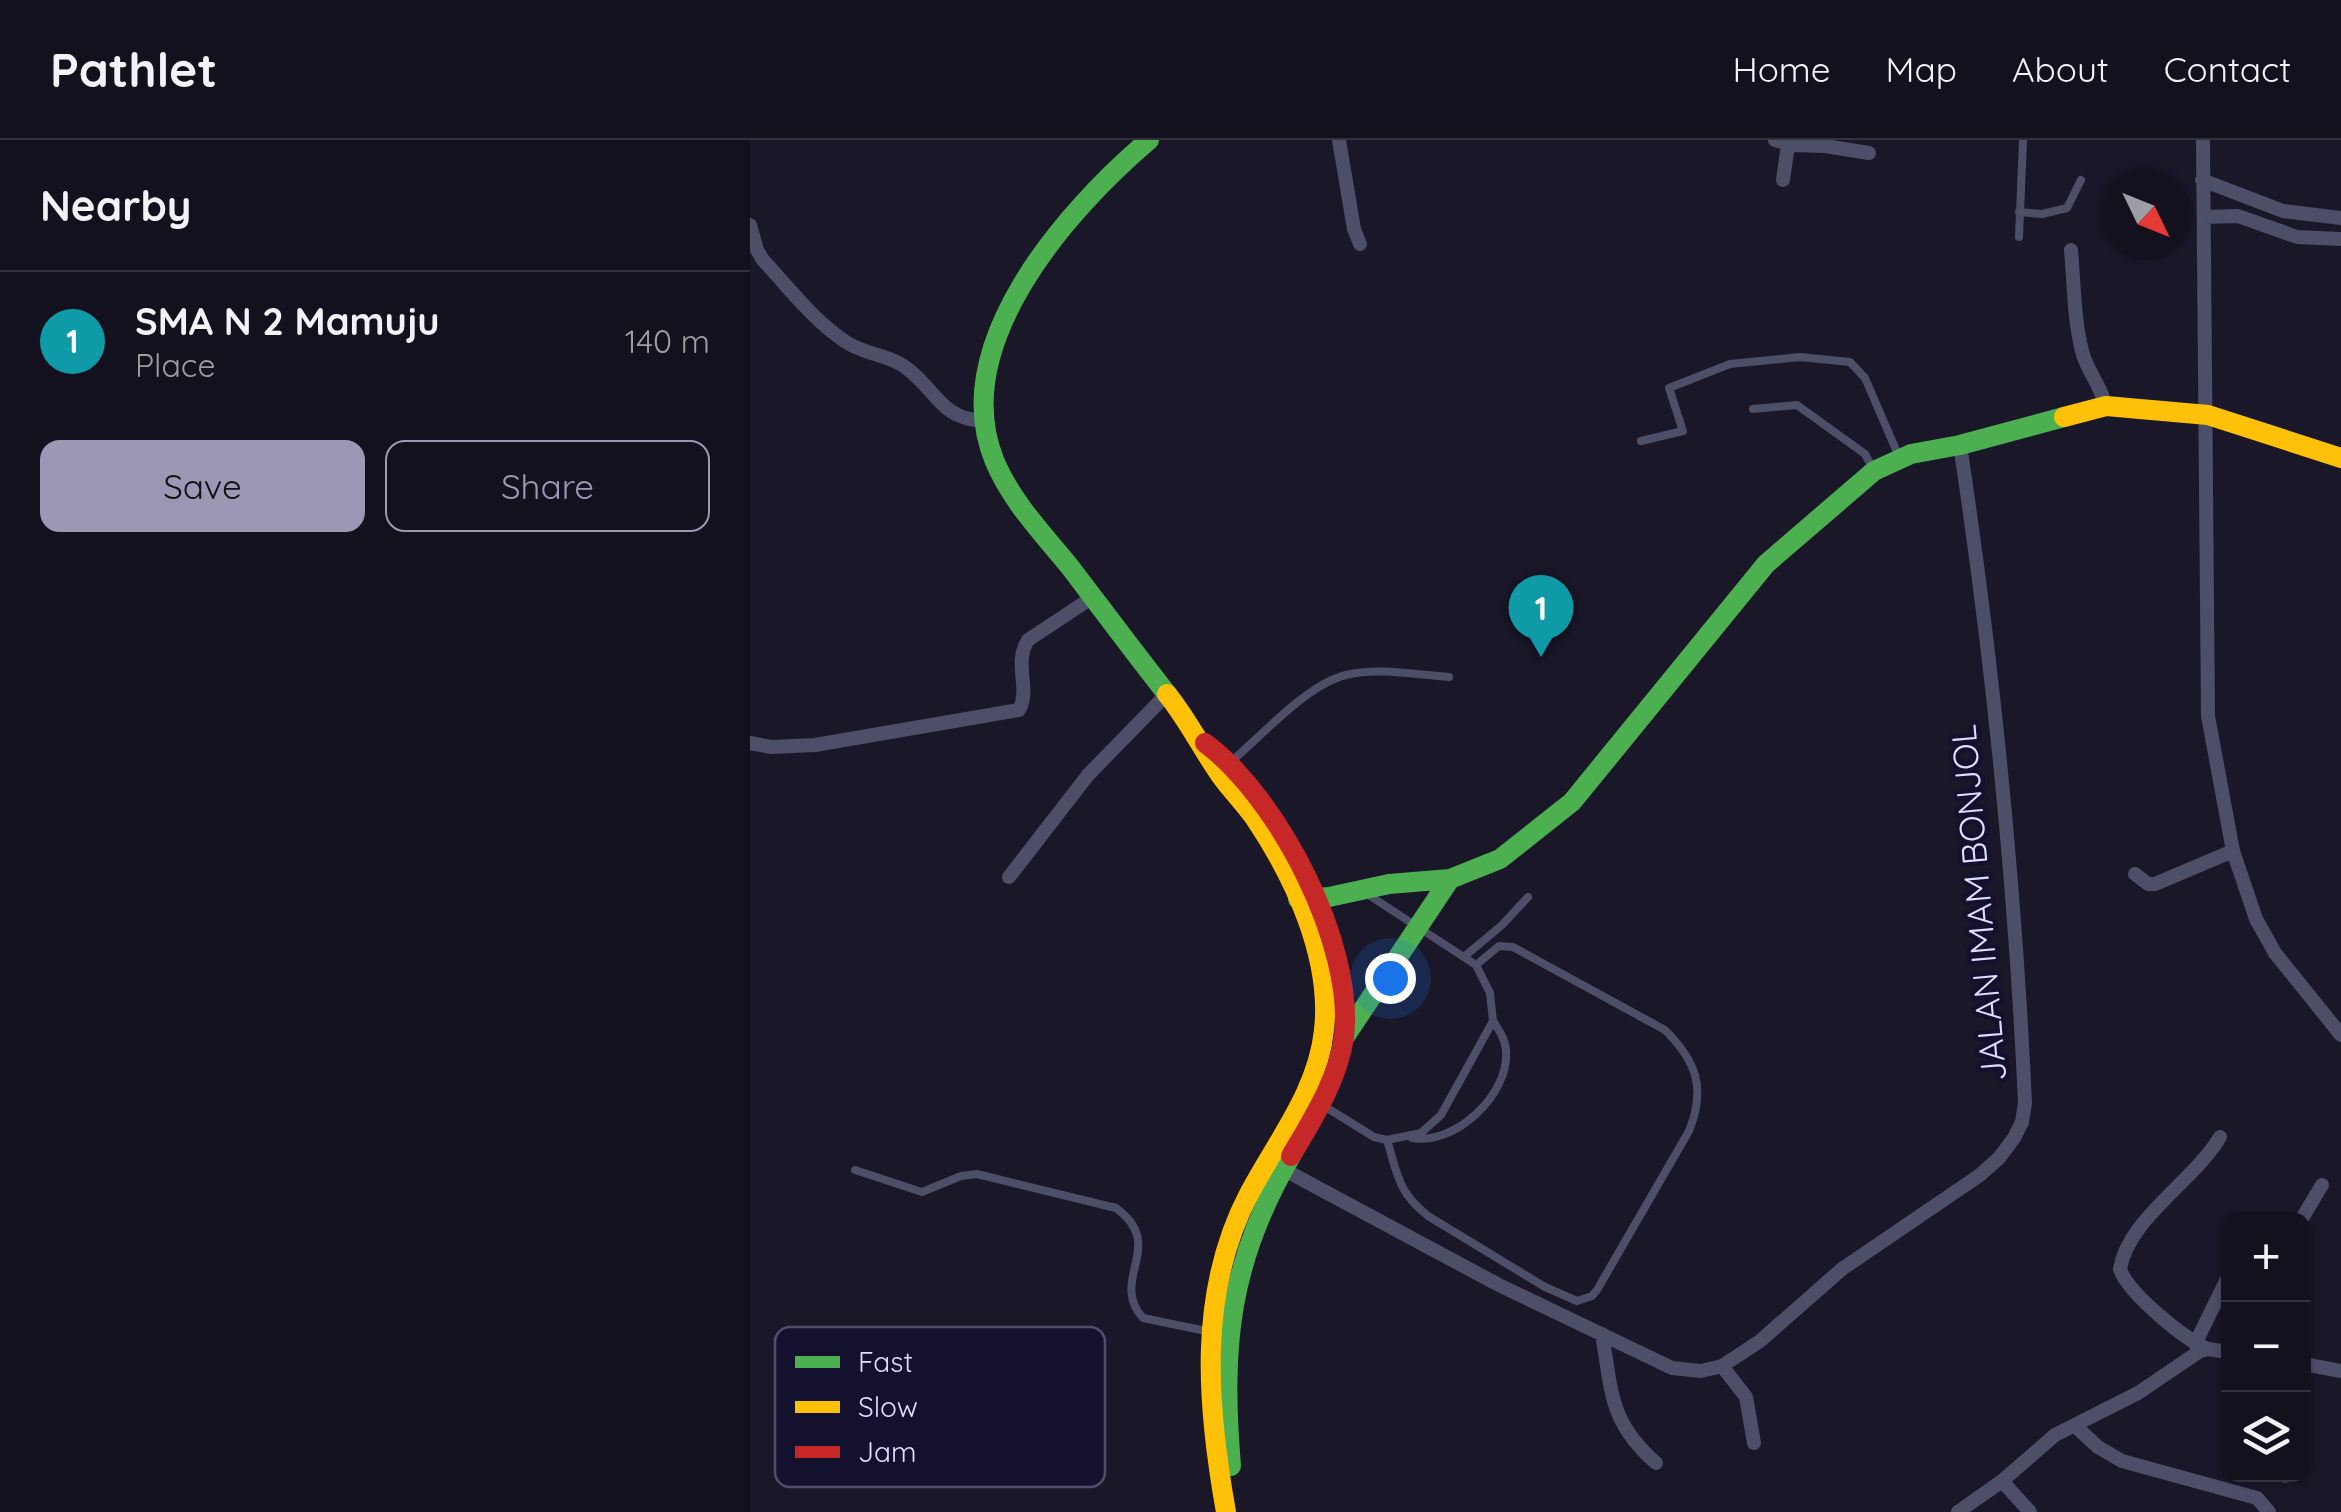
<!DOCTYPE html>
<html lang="en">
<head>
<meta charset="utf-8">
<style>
  body { margin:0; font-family:Quicksand,sans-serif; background:#1c1a27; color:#f1f3f6 }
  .controls { position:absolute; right:30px; bottom:30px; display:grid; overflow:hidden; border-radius:20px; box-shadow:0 2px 8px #0004 }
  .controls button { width:90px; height:90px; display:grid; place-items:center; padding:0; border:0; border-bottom:2px solid #32313c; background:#13111e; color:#f1f3f6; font:50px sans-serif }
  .compass { position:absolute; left:1351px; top:30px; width:90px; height:90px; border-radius:50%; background:#13111e; box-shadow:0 2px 8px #0004; rotate:133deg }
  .you { position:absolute; left:640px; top:838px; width:35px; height:35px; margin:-25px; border:8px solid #fff; border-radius:50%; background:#1a73e8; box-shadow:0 0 0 15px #1a73e833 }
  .badge { display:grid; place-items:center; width:65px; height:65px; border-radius:50%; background:#9a98b4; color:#fff; font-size:32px; font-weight:700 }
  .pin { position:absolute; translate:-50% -82px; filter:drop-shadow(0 2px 5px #0008) }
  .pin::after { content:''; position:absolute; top:52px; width:35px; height:30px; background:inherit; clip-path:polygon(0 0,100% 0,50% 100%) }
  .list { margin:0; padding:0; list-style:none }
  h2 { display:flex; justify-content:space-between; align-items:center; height:130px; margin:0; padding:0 40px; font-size:42px }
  h2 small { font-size:32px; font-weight:400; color:#9d9da4 }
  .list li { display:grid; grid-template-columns:65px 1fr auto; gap:30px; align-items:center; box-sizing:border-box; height:140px; padding:0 40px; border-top:2px solid #32313c }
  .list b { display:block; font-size:38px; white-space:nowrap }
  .list p { margin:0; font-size:32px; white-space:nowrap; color:#9d9da4 }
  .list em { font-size:32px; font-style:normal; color:#9d9da4 }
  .actions { display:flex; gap:20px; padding:30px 40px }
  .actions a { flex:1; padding:22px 0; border:2px solid #9a98b4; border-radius:20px; text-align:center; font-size:35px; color:#9a98b4 }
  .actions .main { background:#9a98b4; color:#111 }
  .icon { flex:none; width:55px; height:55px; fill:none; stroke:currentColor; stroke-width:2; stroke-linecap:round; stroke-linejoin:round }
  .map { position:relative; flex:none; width:1591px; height:1372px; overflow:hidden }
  header { display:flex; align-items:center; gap:60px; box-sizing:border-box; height:140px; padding:0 50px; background:#13111e; border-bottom:2px solid #32313c }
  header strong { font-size:48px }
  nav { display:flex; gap:55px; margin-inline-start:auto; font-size:35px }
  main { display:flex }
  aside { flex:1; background:#13111e }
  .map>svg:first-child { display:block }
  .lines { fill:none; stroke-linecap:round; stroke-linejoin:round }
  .lane { stroke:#4d4e68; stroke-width:8 }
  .street { stroke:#4d4e68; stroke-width:14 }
  .fast { stroke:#4caf50; stroke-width:20 }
  .slow { stroke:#ffc107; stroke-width:20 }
  .jam { stroke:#c62828; stroke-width:20 }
  .labels { text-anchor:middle; stroke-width:9; stroke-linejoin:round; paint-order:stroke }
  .street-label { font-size:35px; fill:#dfdeff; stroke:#14112e }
  .key { fill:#14112e; stroke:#514e6d; stroke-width:2.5 }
  .key-label { font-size:28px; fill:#dfdeff }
</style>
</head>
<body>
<header>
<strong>Pathlet</strong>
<nav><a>Home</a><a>Map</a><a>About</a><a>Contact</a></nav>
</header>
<main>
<aside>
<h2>Nearby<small></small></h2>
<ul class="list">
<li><span class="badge" style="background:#0f9aa8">1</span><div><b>SMA N 2 Mamuju</b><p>Place</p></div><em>140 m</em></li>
</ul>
<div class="actions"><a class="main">Save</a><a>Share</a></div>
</aside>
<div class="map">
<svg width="1591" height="1372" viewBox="0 0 1591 1372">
  <rect width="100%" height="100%" fill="#191728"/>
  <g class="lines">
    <!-- lane -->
    <path class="lane" d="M1269,72l23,2 25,-6 14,-28
      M1269,97l4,-97
      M1003,269l44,-4 68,49 7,13
      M891,301l42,-10 -14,-43 61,-24 70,-7 50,5 15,16 35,81
      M483,620c30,-26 75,-76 113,-85 32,-8 70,0 103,2
      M715,816l37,-31 26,-28
      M574,966l50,31 13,3 34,-7 20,-18 52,-94 -3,-28 -14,-28 -112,-73
      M662,998c43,8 98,-44 94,-88 -1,-11 -7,-20 -13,-29
      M637,1000c11,36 11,52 41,76l117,71 32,14 15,-5 5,-6 92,-159c17,-42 8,-69 -24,-101l-152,-83 -14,-1 -23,19
      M105,1030l67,22 39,-16 16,-2 139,34c52,38 -8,71 27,110l68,14"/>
    <!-- street -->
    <path class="street" d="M589,0l15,89 6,15
      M1025,0l18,5 32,1 44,7
      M1453,0l5,576 25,135 23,68 19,34 66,82
      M1033,40l5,-35
      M1452,40l81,31 58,7
      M1454,77l34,-1 59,21 44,2
      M0,85l7,25 6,10c26,28 51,61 83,82 19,13 46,13 63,28 29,23 32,48 74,51
      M1321,110c3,34 3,72 12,105 6,18 18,32 23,51
      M0,603l21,4 44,-2 204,-35c12,-21 -6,-47 9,-70l65,-43
      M1385,734l13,10h7l78,-33
      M259,737l79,-102 79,-81
      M529,1027l218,117 175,84 29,3 21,-5 38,-25 82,-72 138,-94 19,-17 15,-20 8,-16 3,-19c-10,-220 -32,-440 -65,-658
      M1551,1080l21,-35
      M852,1194c10,58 7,88 54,129
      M1445,1204l33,-67
      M1458,1209c-22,-8 -81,-57 -88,-80 8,-50 74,-88 100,-132
      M1554,1224l37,7
      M972,1226l24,31 8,46
      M1325,1286l23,21 24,14 135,37 12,14
      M1535,1336v-2
      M1252,1341l53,-46 83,-42 62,-42 8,-2 20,3
      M1208,1372l44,-31 28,31"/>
    <!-- fast -->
    <path class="fast" d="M399,0c-82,70 -203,205 -154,322 17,40 48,72 75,105 32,42 64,85 97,127
      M548,759l31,-2 60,-13 61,-5 50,-20 72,-57 194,-238 108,-93 37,-17 49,-9 104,-28
      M596,895l104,-156
      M481,1326c-10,-121 -2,-204 60,-310"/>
    <!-- slow -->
    <path class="slow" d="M1314,277l42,-11 102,9 133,43
      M417,554c21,26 35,55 54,82 10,14 23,27 33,41 40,59 78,140 70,213 -6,61 -47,111 -75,164 -52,99 -42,212 -23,318"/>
    <!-- jam -->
    <path class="jam" d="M455,603c73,54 150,202 139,294 -6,43 -32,83 -53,119"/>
  </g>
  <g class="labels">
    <!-- street labels -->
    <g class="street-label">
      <text transform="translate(1229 763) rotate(-95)" y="12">JALAN IMAM BONJOL</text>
    </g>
  </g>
  <!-- legend -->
  <rect x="25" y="1187" width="330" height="160" rx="15" class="key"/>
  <rect x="45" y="1216" width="45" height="12" fill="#4caf50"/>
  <rect x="45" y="1261" width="45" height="12" fill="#ffc107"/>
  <rect x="45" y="1306" width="45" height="12" fill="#c62828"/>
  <g class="key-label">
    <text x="108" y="1232">Fast</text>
    <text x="108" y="1277">Slow</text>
    <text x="108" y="1322">Jam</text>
  </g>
</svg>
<div class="controls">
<button>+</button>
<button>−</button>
<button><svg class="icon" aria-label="layers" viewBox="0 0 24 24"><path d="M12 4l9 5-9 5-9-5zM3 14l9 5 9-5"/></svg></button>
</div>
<svg class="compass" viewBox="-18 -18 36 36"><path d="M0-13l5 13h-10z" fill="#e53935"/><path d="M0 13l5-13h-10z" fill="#9d9da4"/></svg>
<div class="you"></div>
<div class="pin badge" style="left:791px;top:517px;background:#0f9aa8">1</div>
</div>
</main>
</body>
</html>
